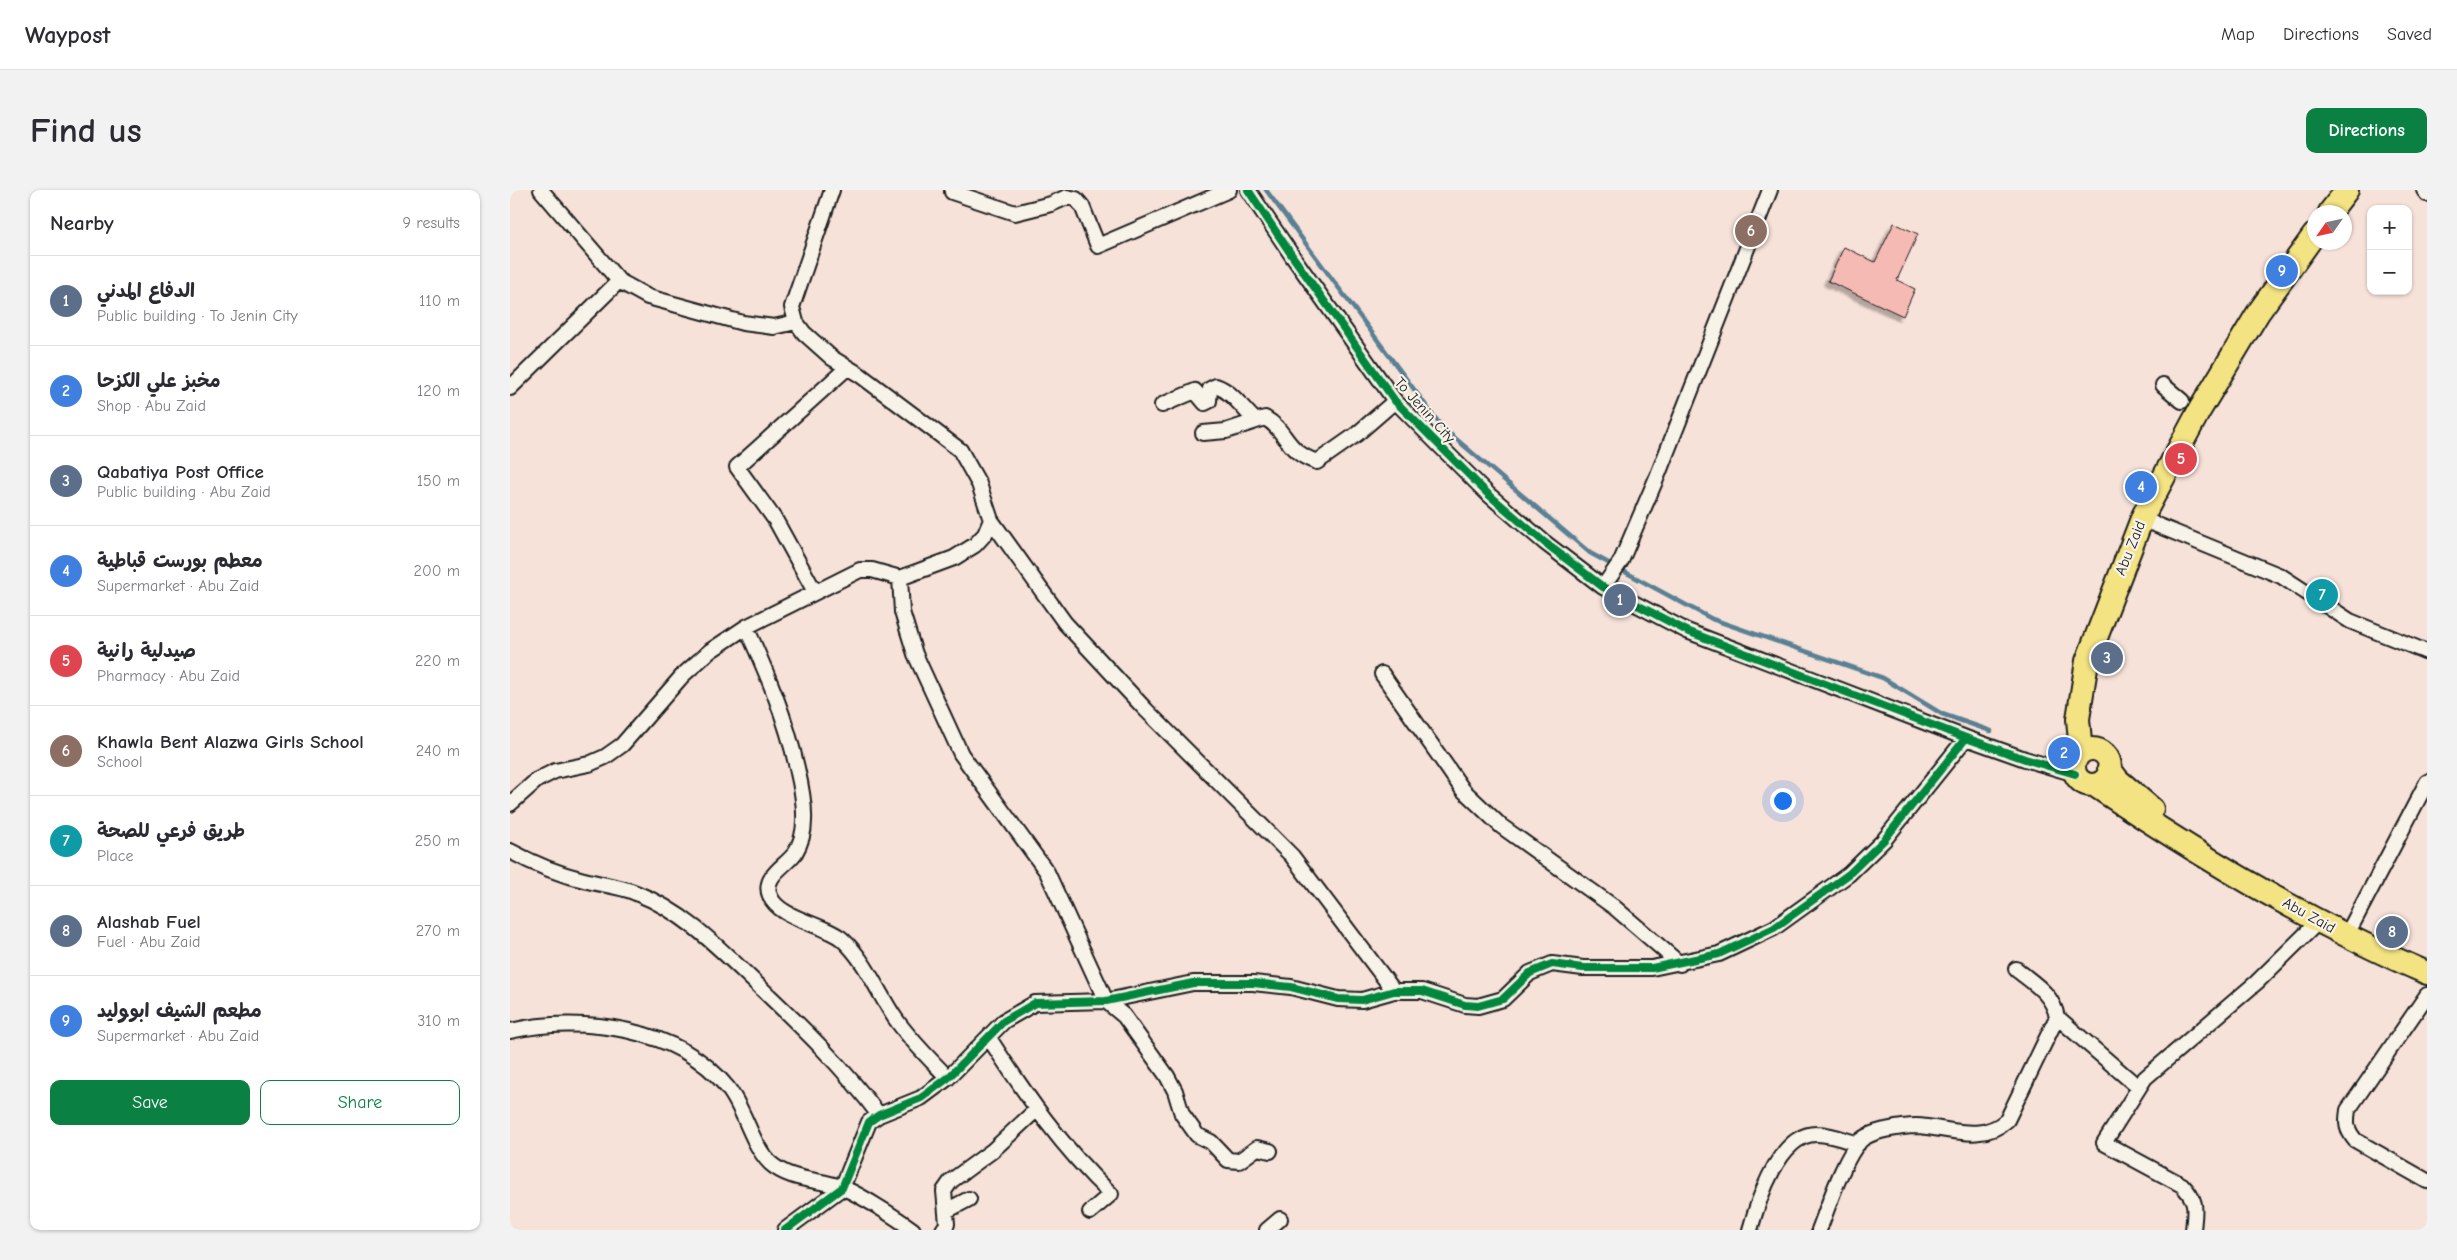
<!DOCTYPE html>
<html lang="en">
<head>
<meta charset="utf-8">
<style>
  body { margin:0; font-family:"Comic Neue","Playpen Sans Arabic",sans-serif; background:#f2f2f3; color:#2b2b33 }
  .controls { position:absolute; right:15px; top:15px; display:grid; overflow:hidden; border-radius:10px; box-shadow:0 1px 4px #0004 }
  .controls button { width:45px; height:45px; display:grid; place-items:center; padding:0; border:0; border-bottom:1px solid #e1e1e2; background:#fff; color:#2b2b33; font:25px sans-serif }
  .compass { position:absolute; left:1797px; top:15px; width:45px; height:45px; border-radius:50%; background:#fff; box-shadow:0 1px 4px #0004; rotate:236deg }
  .you { position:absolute; left:1272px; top:610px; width:18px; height:18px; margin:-12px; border:4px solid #fff; border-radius:50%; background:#1a73e8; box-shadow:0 0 0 8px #1a73e833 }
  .badge { display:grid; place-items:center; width:32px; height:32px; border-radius:50%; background:#0b8043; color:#fff; font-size:16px; font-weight:700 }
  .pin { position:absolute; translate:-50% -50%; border:2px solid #fff; box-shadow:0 1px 5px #0006 }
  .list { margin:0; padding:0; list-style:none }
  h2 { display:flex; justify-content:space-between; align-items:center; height:65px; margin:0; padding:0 20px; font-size:21px }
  h2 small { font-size:16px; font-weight:400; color:#7c7c81 }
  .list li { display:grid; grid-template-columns:32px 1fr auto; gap:15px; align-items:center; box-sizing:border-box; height:90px; padding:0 20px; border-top:1px solid #e1e1e2 }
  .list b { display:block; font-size:19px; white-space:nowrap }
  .list p { margin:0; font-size:16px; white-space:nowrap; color:#7c7c81 }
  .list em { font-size:16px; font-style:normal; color:#7c7c81 }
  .actions { display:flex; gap:10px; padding:15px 20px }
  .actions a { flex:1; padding:11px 0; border:1px solid #0b8043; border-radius:10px; text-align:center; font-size:18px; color:#0b8043 }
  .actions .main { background:#0b8043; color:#fff }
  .map { position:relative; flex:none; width:1917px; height:1040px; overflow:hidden; border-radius:10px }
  header { display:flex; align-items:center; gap:30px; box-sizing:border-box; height:70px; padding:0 25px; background:#fff; border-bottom:1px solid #e1e1e2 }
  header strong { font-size:24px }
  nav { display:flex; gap:28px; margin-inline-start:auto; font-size:18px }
  .intro { display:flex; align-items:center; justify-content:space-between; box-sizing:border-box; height:120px; padding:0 30px }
  h1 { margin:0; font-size:35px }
  .button { padding:12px 22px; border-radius:10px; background:#0b8043; color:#fff; font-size:18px; font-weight:700 }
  main { display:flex; gap:30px; padding:0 30px }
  aside { flex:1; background:#fff; border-radius:10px; box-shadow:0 1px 4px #0004 }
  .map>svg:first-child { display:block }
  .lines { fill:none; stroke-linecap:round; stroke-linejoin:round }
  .stream { stroke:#5a8094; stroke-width:4.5 }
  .building { fill:#f6bab5; stroke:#1c1c1c; filter:url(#shadow) }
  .street-casing { stroke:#1c1c1c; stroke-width:18 }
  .primary-casing { stroke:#1c1c1c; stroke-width:26 }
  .street { stroke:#f7f3e8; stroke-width:14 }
  .primary { stroke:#f4e382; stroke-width:22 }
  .cycleway-casing { stroke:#f7f3e8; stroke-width:11 }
  .cycleway { stroke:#00873e; stroke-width:8 }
  .labels { text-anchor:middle; stroke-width:4.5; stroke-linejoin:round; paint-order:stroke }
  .street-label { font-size:15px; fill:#1c1c1c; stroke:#f7f3e8 }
</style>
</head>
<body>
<header>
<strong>Waypost</strong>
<nav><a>Map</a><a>Directions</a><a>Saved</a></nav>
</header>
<div class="intro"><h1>Find us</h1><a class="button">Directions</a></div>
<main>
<aside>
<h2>Nearby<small>9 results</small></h2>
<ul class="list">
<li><span class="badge" style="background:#5c6f8a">1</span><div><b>الدفاع المدني</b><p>Public building · To Jenin City</p></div><em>110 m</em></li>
<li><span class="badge" style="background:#3f7fe0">2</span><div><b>مخبز علي الكزحا</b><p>Shop · Abu Zaid</p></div><em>120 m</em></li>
<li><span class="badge" style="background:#5c6f8a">3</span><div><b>Qabatiya Post Office</b><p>Public building · Abu Zaid</p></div><em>150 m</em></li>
<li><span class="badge" style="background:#3f7fe0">4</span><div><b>معطم بورست قباطية</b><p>Supermarket · Abu Zaid</p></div><em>200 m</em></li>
<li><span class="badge" style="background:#e0444e">5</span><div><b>صيدلية رانية</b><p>Pharmacy · Abu Zaid</p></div><em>220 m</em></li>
<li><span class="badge" style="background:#8d6e63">6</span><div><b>Khawla Bent Alazwa Girls School</b><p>School</p></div><em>240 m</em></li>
<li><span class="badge" style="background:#0f9aa8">7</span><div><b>طريق فرعي للصحة</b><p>Place</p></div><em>250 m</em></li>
<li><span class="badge" style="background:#5c6f8a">8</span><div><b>Alashab Fuel</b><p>Fuel · Abu Zaid</p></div><em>270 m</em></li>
<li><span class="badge" style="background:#3f7fe0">9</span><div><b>مطعم الشيف ابووليد</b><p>Supermarket · Abu Zaid</p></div><em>310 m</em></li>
</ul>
<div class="actions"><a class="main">Save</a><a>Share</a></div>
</aside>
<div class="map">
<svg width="1917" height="1040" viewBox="0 0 1917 1040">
  <defs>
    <filter id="shadow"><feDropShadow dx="-4.5" dy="4.5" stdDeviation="1" flood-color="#0004"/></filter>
  </defs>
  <rect width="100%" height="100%" fill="#f7e2d9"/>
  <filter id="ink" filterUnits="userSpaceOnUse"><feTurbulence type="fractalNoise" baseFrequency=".02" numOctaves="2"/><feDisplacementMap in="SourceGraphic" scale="10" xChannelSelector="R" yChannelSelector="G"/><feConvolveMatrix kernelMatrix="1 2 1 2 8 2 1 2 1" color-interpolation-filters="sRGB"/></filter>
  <g filter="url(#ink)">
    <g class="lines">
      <!-- stream -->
      <path class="stream" d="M756,0l176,237 148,126 122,66 171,59 59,36 49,17"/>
    </g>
    <!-- building -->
    <path class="building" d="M1384,33l24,11 -21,46 18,9 -12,27 -75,-35 16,-34 31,15z"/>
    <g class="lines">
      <defs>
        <path id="street" d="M31,0l78,91 29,16 95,26 31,4 22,-5
          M322,0l-40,117 4,15 8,11 28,25 28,17 100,75 19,34 12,36 74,103 81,87 146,146 102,135
          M738,0l45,67 102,144 93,93 56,48 59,45 84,44 279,107 59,21 50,15
          M1914,0l3,4
          M442,2l63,21 36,-9 16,-7 9,2 6,7 16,40 131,-56
          M1653,195l19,16
          M0,198l109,-107
          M652,215l33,-14 10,12 4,-2 1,-12 6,-3c17,6 26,22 39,34
          M693,243l23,-2 39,-13c23,13 19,33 52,44l40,-28 38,-33
          M1632,329l139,57 69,45 77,31
          M390,388l2,34 13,42 46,100 86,118 59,129 18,15 43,60 8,15 7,23 15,21 14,7 17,18 11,1 18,-13 13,3
          M1093,397l18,-26 36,-84 113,-287
          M305,402l-39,-71 -39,-54 110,-99
          M236,437c21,46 40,91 51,141 4,17 8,35 7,53 0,12 -3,22 -9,32 -9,13 -33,23 -25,43 9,23 55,28 73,44 23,21 35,53 52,78 15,22 35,41 53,60
          M872,484l81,116 38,36 113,81 66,57
          M0,614l27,-24 18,-9 34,-7 16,-7 17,-12 61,-70 27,-24 36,-24 114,-57h12l28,8 54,-20 21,-13 10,-11 6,-14
          M0,661c24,13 48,23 74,29 17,5 36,6 52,13 50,19 88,60 126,96 42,40 82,79 117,126
          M1842,735l75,-143
          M1506,779c18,15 36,24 41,48l81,70
          M1917,805l-79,115c-2,13 -2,19 7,30l72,41
          M0,841c71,-16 169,-4 217,56 18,22 24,57 43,76 20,18 48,16 71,24 18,7 56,31 72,43
          M479,848c36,56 73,110 122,156l-21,18
          M436,1021l23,-12
          M275,1040l57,-42 27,-66 10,-7 42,-17 27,-20 56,-57 31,-18 71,-2 87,-18h60l38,4 47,12 24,1 32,-9h28l43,14 13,1 25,-7 27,-26 22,-9 31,4h69l67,-14 55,-26 75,-54 35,-34 82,-102
          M433,1040l4,-6 -3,-33 7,-10 41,-30 44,-41
          M757,1040l13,-11
          M1240,1040c8,-29 29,-97 67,-96 14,0 28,6 41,10
          M1309,1040c9,-23 25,-73 42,-90 7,-6 16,-8 24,-10 10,-2 21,-4 31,-4 31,1 65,18 91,-6l50,-103
          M1683,1040c2,-22 5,-28 -11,-45l-78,-42 41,-65 112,-96 62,-61"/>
        <path id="primary" d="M1820,22l17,-22
          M1564 577a18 18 0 1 1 36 0a18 18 0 1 1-36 0Z
          M1571,563l-3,-34 9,-58 56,-145 56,-105 59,-98 56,-78
          M1599,578l9,12 34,29
          M1584,595c105,71 216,138 333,188"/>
      </defs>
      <!-- street casing -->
      <use href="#street" class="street-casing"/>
      <!-- primary casing -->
      <use href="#primary" class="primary-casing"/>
      <!-- street -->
      <use href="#street" class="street"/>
      <!-- primary -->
      <use href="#primary" class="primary"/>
      <defs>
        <path id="cycleway" d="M738,0l45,67 102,144 93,93 56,48 59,45 84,44 279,107 59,21 50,15
          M275,1040l57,-42 27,-66 10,-7 42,-17 27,-20 56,-57 31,-18 71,-2 87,-18h60l38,4 47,12 24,1 32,-9h28l43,14 13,1 25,-7 27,-26 22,-9 31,4h69l67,-14 55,-26 75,-54 35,-34 82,-102"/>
      </defs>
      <!-- cycleway casing -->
      <use href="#cycleway" class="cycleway-casing"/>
      <!-- cycleway -->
      <use href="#cycleway" class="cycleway"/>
    </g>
  </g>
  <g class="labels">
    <!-- street labels -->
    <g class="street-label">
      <text transform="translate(915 220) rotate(48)" y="5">To Jenin City</text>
      <text transform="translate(1620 358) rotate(-68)" y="5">Abu Zaid</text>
      <text transform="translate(1799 725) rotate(29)" y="5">Abu Zaid</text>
    </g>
  </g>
</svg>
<div class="controls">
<button>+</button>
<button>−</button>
</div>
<svg class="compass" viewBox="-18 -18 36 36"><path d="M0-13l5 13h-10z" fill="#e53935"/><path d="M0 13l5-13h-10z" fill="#7c7c81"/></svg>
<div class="you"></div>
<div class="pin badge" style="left:1110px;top:410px;background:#5c6f8a">1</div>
<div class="pin badge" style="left:1554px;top:563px;background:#3f7fe0">2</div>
<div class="pin badge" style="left:1597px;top:468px;background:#5c6f8a">3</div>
<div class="pin badge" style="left:1631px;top:297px;background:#3f7fe0">4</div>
<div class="pin badge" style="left:1671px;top:269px;background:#e0444e">5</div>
<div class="pin badge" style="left:1241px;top:41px;background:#8d6e63">6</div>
<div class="pin badge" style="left:1812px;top:405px;background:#0f9aa8">7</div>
<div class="pin badge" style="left:1882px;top:742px;background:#5c6f8a">8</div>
<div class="pin badge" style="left:1772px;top:81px;background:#3f7fe0">9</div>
</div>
</main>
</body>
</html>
